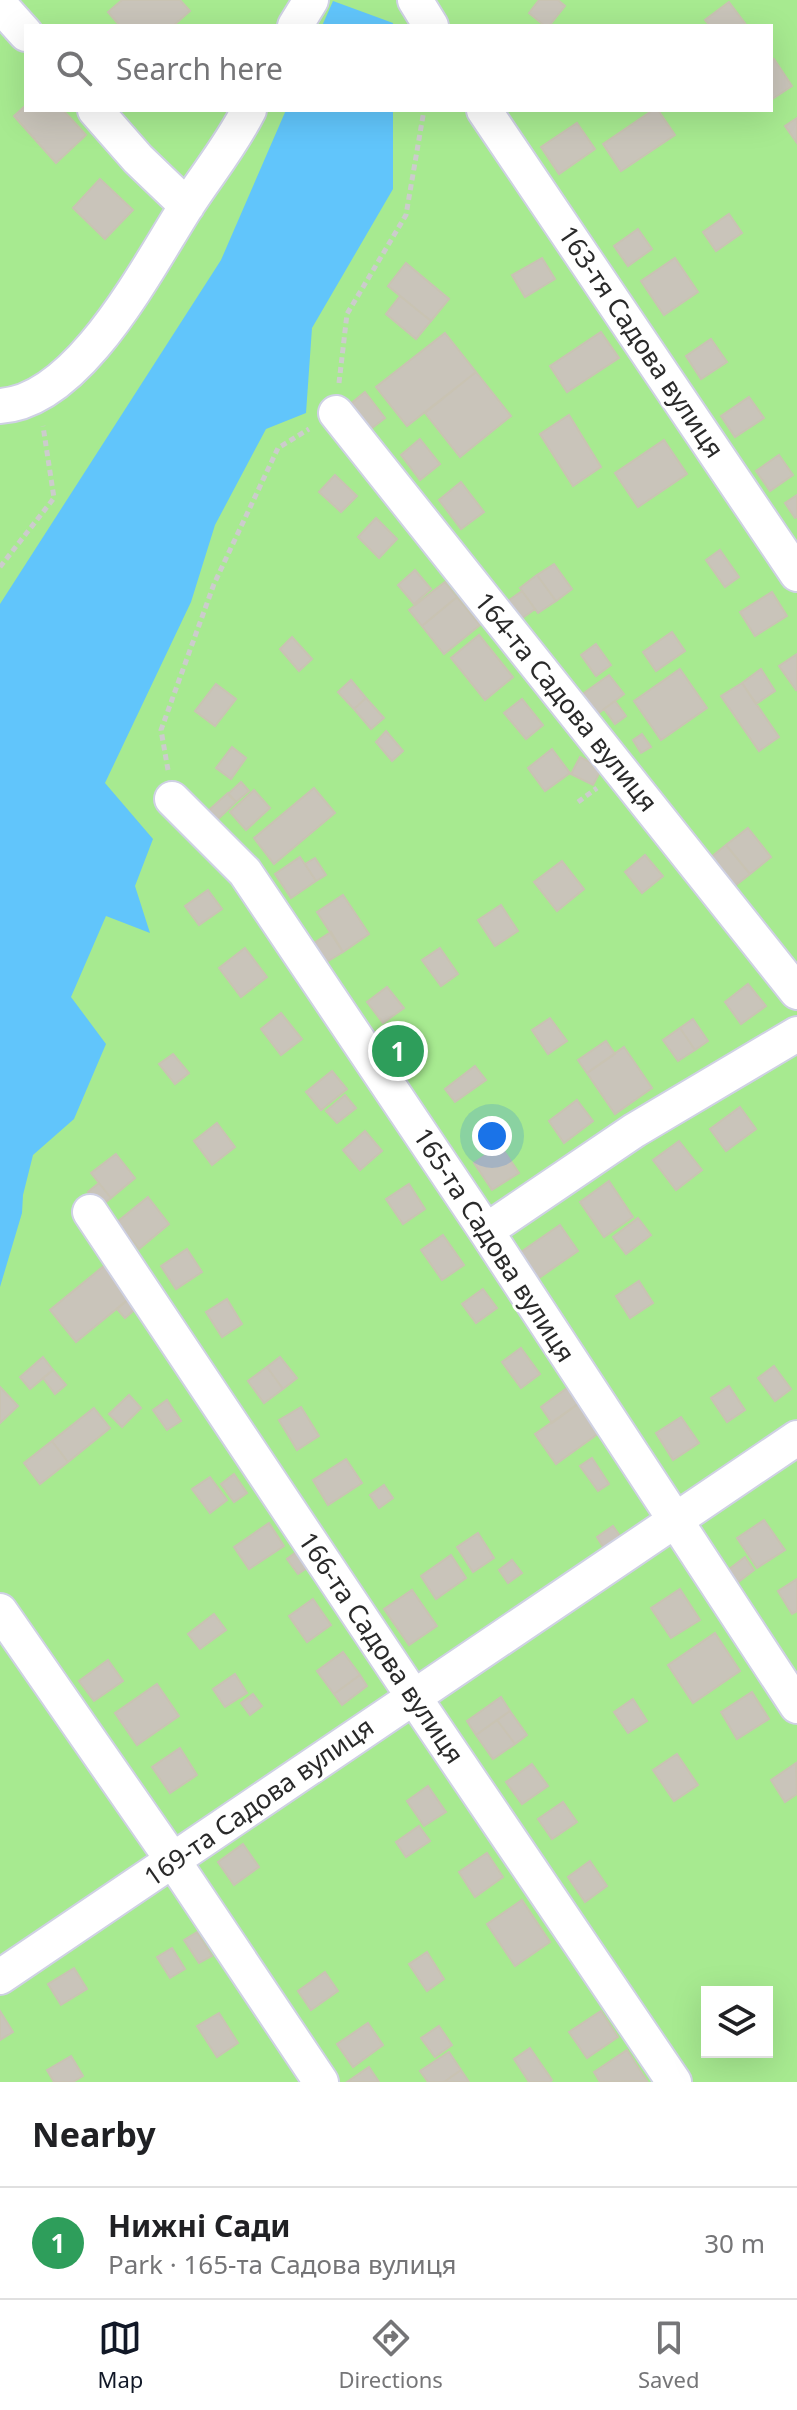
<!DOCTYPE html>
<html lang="en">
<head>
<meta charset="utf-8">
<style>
  body { margin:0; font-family:"Noto Sans",sans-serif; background:#f2f2f2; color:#202124 }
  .controls { position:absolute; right:24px; bottom:24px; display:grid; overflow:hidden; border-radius:0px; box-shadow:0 8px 32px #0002 }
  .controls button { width:72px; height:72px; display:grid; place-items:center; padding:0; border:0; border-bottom:2px solid #e0e0e0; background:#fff; color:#202124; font:40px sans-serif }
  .you { position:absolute; left:492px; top:1136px; width:28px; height:28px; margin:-20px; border:6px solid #fff; border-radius:50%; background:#1a73e8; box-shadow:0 0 0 12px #1a73e833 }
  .badge { display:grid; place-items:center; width:52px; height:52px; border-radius:50%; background:#111827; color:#fff; font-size:26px; font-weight:700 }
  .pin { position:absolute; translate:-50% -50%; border:4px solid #fff; box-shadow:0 2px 8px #0006 }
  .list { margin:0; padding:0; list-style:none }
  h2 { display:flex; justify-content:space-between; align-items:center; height:104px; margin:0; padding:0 32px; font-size:34px }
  h2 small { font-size:26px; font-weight:400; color:#757577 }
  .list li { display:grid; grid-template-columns:52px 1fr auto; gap:24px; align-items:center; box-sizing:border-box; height:112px; padding:0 32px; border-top:2px solid #e0e0e0 }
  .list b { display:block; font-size:30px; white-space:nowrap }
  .list p { margin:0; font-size:26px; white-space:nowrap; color:#757577 }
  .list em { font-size:26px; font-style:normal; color:#757577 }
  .icon { flex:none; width:44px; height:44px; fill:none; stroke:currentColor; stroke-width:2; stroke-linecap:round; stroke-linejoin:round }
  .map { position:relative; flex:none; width:797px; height:2082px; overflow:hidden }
  .search { position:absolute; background:#fff; box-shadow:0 8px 32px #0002; left:24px; right:24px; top:24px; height:88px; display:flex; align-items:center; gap:20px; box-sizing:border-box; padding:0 28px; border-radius:0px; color:#757577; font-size:30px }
  .sheet { height:216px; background:#fff }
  nav { display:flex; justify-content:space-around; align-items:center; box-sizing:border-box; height:112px; border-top:2px solid #e0e0e0; background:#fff; font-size:22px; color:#757577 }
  nav a { display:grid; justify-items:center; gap:4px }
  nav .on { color:#111827 }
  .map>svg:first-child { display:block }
  .green { fill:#a7ea90; fill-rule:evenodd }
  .water { fill:#61c5fb }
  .building { fill:#c9c4ba; stroke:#c9c3b3; stroke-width:2 }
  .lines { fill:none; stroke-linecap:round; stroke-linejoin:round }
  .minor-casing { stroke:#cfd1e4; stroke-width:38 }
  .path { stroke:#ccc; stroke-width:5; stroke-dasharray:6 4; stroke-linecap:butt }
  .minor { stroke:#fff; stroke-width:34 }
  .labels { text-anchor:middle; stroke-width:6; stroke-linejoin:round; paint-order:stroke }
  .street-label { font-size:26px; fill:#2a2a2a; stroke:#fff }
</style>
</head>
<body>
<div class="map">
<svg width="797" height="2082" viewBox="0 0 797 2082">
  <rect width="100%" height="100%" fill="#eee7da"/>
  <!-- green -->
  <path class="green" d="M0,0h797v2082h-797zM26,26h745v84h-745zM707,1992h60v60h-60z"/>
  <!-- water -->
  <path class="water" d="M333,1l60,22v3h-71z
    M286,110h107v79l-81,139 -6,85 -40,16 -51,96 -24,77 -86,181 48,56 -18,47 15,47 -44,-17 -35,81 35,47 -32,75 -41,36 -10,40 -1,18 -22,74v-683l221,-344z"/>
  <!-- building -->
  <path class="building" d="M122,0h58l10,11 -17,15h-53l-12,-14z
    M539,0h19l7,6 -16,20h-4l-16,-13z
    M729,2l18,24h-37l-5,-6z
    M774,59l18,27 -21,14v-39z
    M26,105v5h37l23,25 -30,28 -42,-47z
    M653,110h5l17,25 -54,36 -18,-27z
    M797,118v25l-12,-17z
    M577,123l18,26 -36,25 -18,-27z
    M100,179l33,31 -28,29 -32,-31z
    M729,214l13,19 -26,18 -13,-19z
    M638,229l14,20 -24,17 -14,-20z
    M542,258l13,21 -30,18 -13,-22z
    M675,258l23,34 -34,23 -23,-34z
    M406,263l43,36 -18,22 -43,-35z
    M400,296l31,25 -15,18 -30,-25z
    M601,332l18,26 -52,34 -17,-26z
    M445,333l31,39 -69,54 -31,-39z
    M711,339l16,23 -26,17 -15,-23z
    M476,372l35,44 -51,41 -35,-44z
    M365,392l20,26 -17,13 -20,-25z
    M749,397l15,21 -29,19 -14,-21z
    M569,415l32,52 -28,19 -33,-52z
    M420,439l20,25 -20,16 -19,-25z
    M664,440l23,34 -49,33 -23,-34z
    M779,455l14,20 -23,16 -14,-20z
    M335,475l22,21 -16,16 -22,-20z
    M461,482l23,30 -23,17 -22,-29z
    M797,495v22l-2,1 -10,-15z
    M376,518l21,21 -18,19 -21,-21z
    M720,550l19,27 -14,10 -19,-27z
    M554,564l18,25 -16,12 -19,-26z
    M415,570l16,19 -17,15 -16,-19z
    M537,575l19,26 -18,12 -18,-25z
    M445,582l12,15 -35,29 -13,-16z
    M522,591l13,18 -17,12 -13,-18z
    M772,592l15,24 -32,20 -15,-24z
    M457,597l23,28 -36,29 -22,-28z
    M672,632l13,19 -29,20 -13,-19z
    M479,635l34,42 -28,23 -34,-42z
    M292,637l20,22 -13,12 -19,-22z
    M596,644l15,21 -15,11 -15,-21z
    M797,654v35l-1,1 -17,-24z
    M680,669l27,39 -46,32 -27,-39z
    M761,669l14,22 -19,13 -14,-21z
    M609,675l15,19 -32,24 -15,-20z
    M351,680l15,18 -12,11 -16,-17z
    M742,683l37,54 -20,14 -38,-55z
    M216,684l20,15 -21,27 -20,-15z
    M366,698l18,20 -13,11 -17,-20z
    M522,699l21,26 -17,14 -22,-26z
    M615,701l11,15 -11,8 -11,-15z
    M386,731l17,20 -11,10 -16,-19z
    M642,734l9,13 -10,6 -8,-13z
    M232,747l14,11 -15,21 -15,-11z
    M552,749l18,24 -25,18 -17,-23z
    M580,757l22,11 -9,17 -22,-11z
    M241,782l8,9 -13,11 -8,-8z
    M314,788l21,25 -61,51 -20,-26z
    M254,790l16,18 -24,22 -16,-18z
    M228,793l8,9 -18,17 -9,-9z
    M748,828l23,29 -21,17 -24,-29z
    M726,845l24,29 -18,14 -23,-29z
    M645,855l18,21 -21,17 -17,-21z
    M300,857l16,24 -25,17 -16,-24z
    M315,858l11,17 -10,6 -11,-17z
    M562,861l22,28 -27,22 -23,-29z
    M208,890l14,19 -23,16 -14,-19z
    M343,895l26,39 -26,18 -26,-40z
    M501,905l17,26 -23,15 -17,-26z
    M331,932l12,20 -23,14 -12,-19z
    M245,948l22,29 -26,20 -22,-29z
    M440,948l18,26 -17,12 -19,-26z
    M748,984l18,22 -25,18 -16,-22z
    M387,987l17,21 -21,15 -16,-21z
    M281,1013l21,26 -21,16 -20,-26z
    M550,1018l17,23 -19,13 -16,-24z
    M693,1019l15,22 -13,9 -15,-22z
    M680,1028l15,22 -17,11 -15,-21z
    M606,1041l9,13 -28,19 -9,-13z
    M624,1047l28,41 -37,26 -28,-41z
    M173,1054l16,19 -14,11 -16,-20z
    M475,1066l11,14 -31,22 -10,-13z
    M332,1071l15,18 -26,21 -15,-18z
    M345,1095l11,13 -19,15 -11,-12z
    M577,1100l16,21 -29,22 -15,-22z
    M740,1107l16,22 -30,22 -16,-22z
    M217,1123l18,24 -23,18 -18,-24z
    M365,1131l17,20 -22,19 -17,-20z
    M679,1141l23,29 -26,20 -23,-30z
    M500,1145l19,28 -27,17 -18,-27z
    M116,1154l19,24 -24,20 -20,-25z
    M609,1181l24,36 -29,20 -24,-35z
    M99,1183l12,15 -11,9 -12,-15z
    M409,1184l16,25 -22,15 -17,-25z
    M148,1197l21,27 -30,25 -22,-27z
    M638,1218l13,17 -25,19 -13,-17z
    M560,1225l18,26 -42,29 -18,-26z
    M443,1235l21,30 -22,15 -21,-30z
    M187,1249l15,23 -26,17 -15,-23z
    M105,1265l26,32 -55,45 -26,-32z
    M639,1281l14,22 -23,15 -14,-22z
    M483,1289l14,19 -21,15 -14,-19z
    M131,1297l8,9 -14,12 -8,-9z
    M227,1299l15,25 -20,13 -16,-25z
    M521,1348l19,26 -19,14 -19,-26z
    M43,1357l10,13 -23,19 -10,-12z
    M280,1357l17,21 -14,11 -16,-22z
    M774,1366l17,23 -16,12 -17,-23z
    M267,1367l16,22 -19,14 -16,-22z
    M53,1370l13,15 -11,9 -12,-16z
    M729,1386l16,24 -18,12 -16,-24z
    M0,1387l18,19 -18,17z
    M567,1388l11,16 -26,19 -11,-16z
    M129,1395l12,13 -19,19 -13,-13z
    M167,1400l14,21 -14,9 -14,-20z
    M578,1404l21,29 -43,31 -21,-30z
    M301,1407l18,29 -22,14 -18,-30z
    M94,1408l16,20 -42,34 -16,-21z
    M681,1417l18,26 -26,17 -17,-27z
    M52,1441l16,21 -28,22 -16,-21z
    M592,1458l17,26 -11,7 -18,-25z
    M346,1459l16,24 -34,22 -15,-25z
    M234,1474l13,19 -13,9 -13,-18z
    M210,1477l17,23 -17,13 -18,-24z
    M384,1485l9,13 -14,10 -9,-13z
    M764,1520l21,30 -28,18 -20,-30z
    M269,1523l15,23 -35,23 -15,-22z
    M613,1526l12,17 -17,12 -11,-18z
    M478,1533l16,25 -21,14 -16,-25z
    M304,1546l12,16 -18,12 -11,-15z
    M451,1555l15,23 -30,21 -15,-23z
    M745,1557l9,13 -17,13 -9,-13z
    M512,1560l10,13 -14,10 -9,-13z
    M797,1579v32l-5,3 -14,-23z
    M680,1589l20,31 -29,18 -20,-30z
    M412,1590l25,36 -28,19 -25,-36z
    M313,1599l18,26 -24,17 -18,-26z
    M214,1614l12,16 -26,19 -12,-15z
    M715,1633l25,38 -47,32 -25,-38z
    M343,1652l17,23 -26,19 -17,-23z
    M108,1660l15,21 -29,20 -15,-20z
    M235,1674l12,19 -22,14 -12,-18z
    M360,1675l7,11 -25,19 -8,-11z
    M157,1684l22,32 -42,29 -22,-32z
    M752,1692l17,27 -32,20 -16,-27z
    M253,1694l9,12 -12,9 -9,-12z
    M501,1697l9,14 -34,24 -9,-14z
    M633,1699l14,22 -19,12 -14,-21z
    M510,1711l17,24 -12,9 -18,-24z
    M497,1720l18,24 -22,15 -17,-24z
    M180,1748l17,27 -27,18 -18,-26z
    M677,1754l21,31 -24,16 -21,-31z
    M796,1763l1,31 -12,8 -14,-22z
    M532,1764l16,22 -26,18 -16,-22z
    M428,1786l18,26 -22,14 -17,-25z
    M563,1802l14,20 -25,17 -14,-20z
    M419,1826l11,15 -24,16 -10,-15z
    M243,1844l16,23 -25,18 -16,-23z
    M487,1853l16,24 -28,20 -16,-25z
    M590,1861l17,25 -22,16 -17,-25z
    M522,1900l28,42 -35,24 -28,-42z
    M197,1932l15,24 -13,7 -15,-23z
    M172,1948l13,21 -15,9 -13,-21z
    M427,1952l17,27 -17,12 -18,-27z
    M74,1968l13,21 -26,16 -13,-21z
    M325,1972l13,19 -27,19 -13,-19z
    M0,2011l13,21 -13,8z
    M601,2011l17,26 -31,21 -18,-26z
    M219,2013l19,30 -21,14 -20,-31z
    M368,2023l15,22 -30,22 -16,-23z
    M439,2026l13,19 -17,12 -14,-19z
    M530,2048l22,32 -2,2h-21l-15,-23z
    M627,2050l20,31 -47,1 -6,-10z
    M449,2052l12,18 -17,12h-16l-8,-11z
    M71,2056l12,20 -10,6h-19l-7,-12z
    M369,2067l10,15h-32z
    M461,2070l8,12h-25z"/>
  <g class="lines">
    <defs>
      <path id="minor" d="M415,0l16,26
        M0,5l26,29
        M295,26l16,-26
        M95,110l43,49 49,47
        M484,110l313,464
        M0,406c79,-4 147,-138 186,-199 22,-34 44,-60 63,-97
        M336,413l461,579
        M172,799l73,73 241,359 311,475
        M90,1212l323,484 261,386
        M486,1231l149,-101 162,-96
        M0,1611l174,251 147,220
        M0,1977l797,-539"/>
    </defs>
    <!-- minor casing -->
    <use href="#minor" class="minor-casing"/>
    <!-- path -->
    <path class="path" d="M339,383l8,-69 59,-99 18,-105
      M0,567l54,-69 -11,-72
      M168,770l-7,-40 53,-146 64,-136 31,-19
      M578,802l19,-14"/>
    <!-- minor -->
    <use href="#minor" class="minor"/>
  </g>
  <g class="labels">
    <!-- street labels -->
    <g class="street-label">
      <text transform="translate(641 342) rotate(56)" y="9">163-тя Садова вулиця</text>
      <text transform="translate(566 702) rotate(51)" y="9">164-та Садова вулиця</text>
      <text transform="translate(494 1245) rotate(57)" y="9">165-та Садова вулиця</text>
      <text transform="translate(381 1648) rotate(56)" y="9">166-та Садова вулиця</text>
      <text transform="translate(259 1802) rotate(-35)" y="9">169-та Садова вулиця</text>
    </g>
  </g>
</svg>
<div class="controls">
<button><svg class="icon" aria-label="layers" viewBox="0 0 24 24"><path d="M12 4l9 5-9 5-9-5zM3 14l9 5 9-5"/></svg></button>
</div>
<div class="you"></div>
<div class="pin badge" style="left:398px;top:1051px;background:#2e9e5b">1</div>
<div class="search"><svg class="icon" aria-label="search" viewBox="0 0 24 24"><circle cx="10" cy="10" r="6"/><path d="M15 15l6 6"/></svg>Search here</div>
</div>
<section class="sheet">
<h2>Nearby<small></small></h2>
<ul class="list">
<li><span class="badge" style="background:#2e9e5b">1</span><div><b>Нижні Сади</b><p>Park · 165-та Садова вулиця</p></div><em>30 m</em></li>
</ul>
</section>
<nav>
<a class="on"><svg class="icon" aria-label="map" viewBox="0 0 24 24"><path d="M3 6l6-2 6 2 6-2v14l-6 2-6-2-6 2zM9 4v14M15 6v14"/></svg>Map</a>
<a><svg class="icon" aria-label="directions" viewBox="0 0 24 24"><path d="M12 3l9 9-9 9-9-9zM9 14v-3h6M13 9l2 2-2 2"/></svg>Directions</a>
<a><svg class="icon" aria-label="saved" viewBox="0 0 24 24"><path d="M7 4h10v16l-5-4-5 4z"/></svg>Saved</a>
</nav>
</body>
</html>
